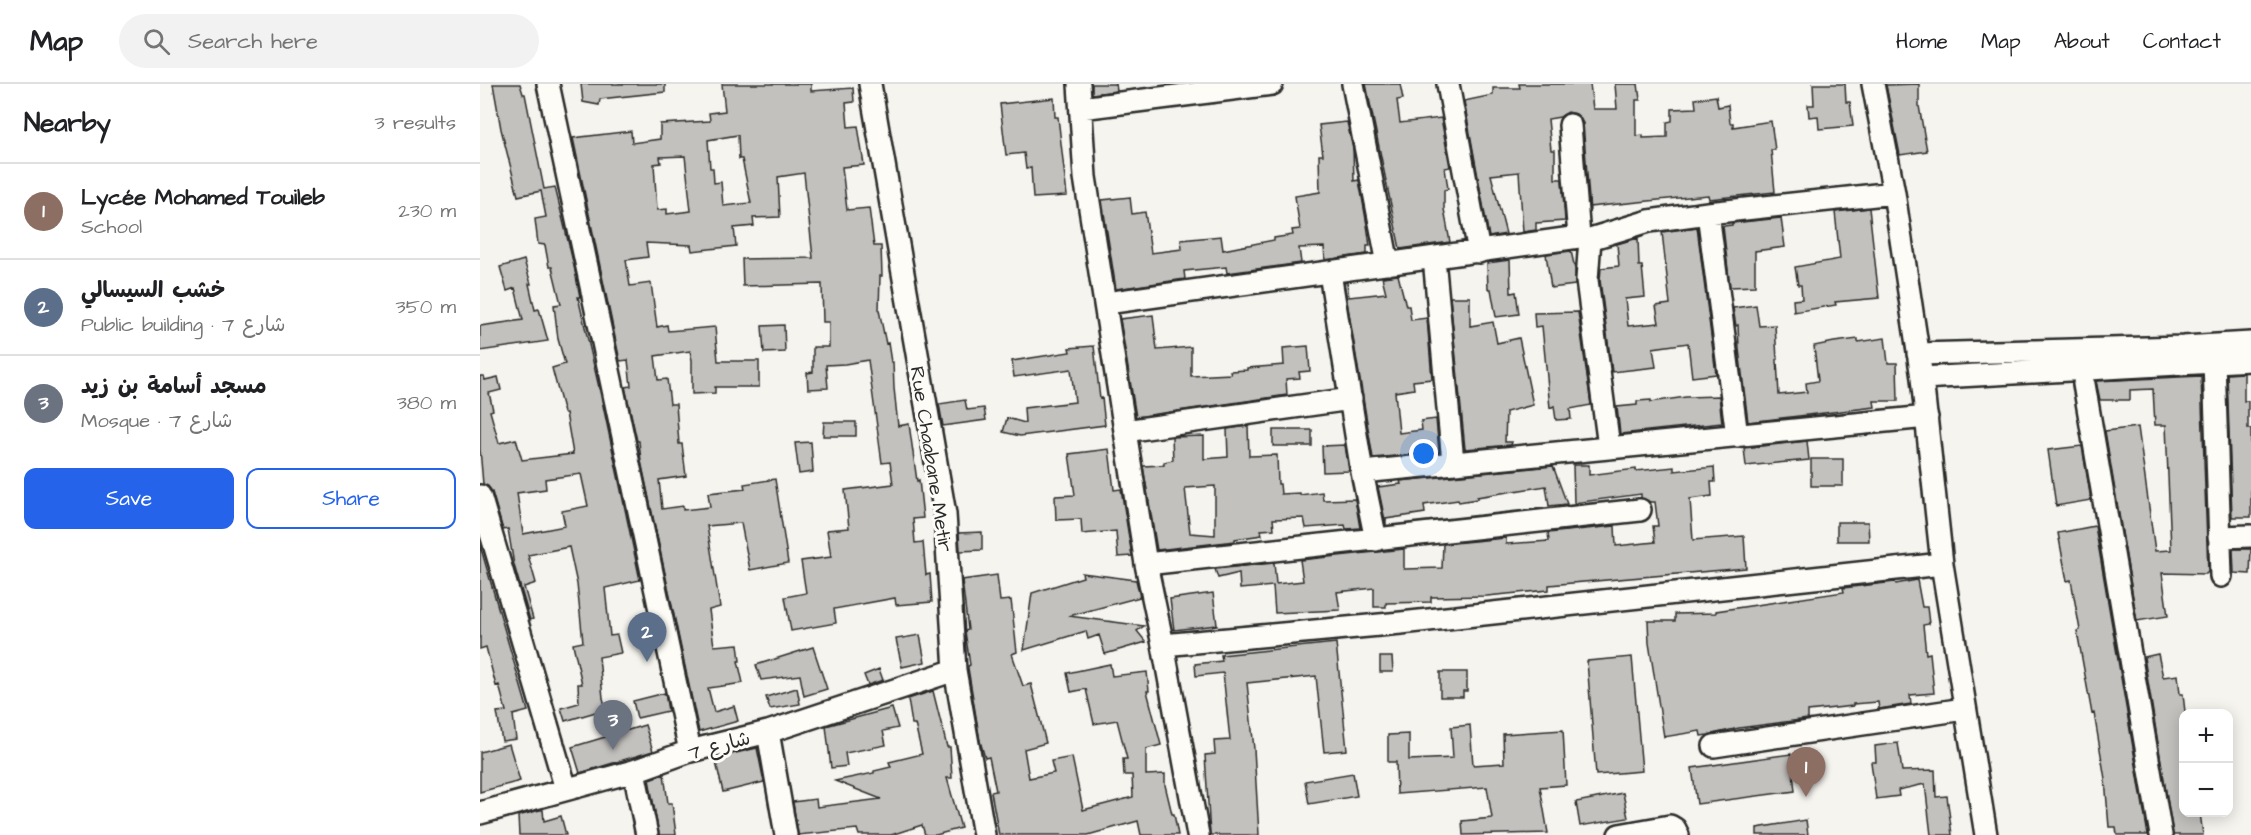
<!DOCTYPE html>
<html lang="en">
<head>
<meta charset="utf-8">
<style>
  body { margin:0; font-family:"Architects Daughter","Playpen Sans Arabic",sans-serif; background:#f2f2f2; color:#202124 }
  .controls { position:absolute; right:18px; bottom:18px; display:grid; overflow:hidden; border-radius:12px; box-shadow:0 3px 15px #0003 }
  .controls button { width:54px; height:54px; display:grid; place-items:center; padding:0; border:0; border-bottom:2px solid #e0e0e0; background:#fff; color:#202124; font:30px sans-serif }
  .you { position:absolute; left:944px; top:370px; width:21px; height:21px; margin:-15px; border:4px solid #fff; border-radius:50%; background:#1a73e8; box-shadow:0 0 0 9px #1a73e833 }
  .badge { display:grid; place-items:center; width:39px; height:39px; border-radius:50%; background:#2563eb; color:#fff; font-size:20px; font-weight:700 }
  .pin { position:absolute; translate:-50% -50px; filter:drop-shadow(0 2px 3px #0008) }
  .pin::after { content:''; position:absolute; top:32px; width:21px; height:18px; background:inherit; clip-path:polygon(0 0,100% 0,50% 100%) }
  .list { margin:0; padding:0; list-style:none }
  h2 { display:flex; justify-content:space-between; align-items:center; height:78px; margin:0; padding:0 24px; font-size:26px }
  h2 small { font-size:20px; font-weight:400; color:#757577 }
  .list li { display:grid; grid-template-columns:39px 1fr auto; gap:18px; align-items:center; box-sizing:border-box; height:96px; padding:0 24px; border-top:2px solid #e0e0e0 }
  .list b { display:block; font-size:22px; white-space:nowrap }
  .list p { margin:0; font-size:20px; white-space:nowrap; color:#757577 }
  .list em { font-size:20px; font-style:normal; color:#757577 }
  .actions { display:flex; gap:12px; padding:18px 24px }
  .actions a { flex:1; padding:14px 0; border:2px solid #2563eb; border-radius:12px; text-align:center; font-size:21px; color:#2563eb }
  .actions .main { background:#2563eb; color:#fff }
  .icon { flex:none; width:33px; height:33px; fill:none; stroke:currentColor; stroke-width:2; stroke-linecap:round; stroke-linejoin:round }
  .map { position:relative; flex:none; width:1771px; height:751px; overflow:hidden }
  header { display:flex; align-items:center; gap:36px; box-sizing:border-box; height:84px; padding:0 30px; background:#fff; border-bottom:2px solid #e0e0e0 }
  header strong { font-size:28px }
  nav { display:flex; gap:33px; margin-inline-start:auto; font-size:21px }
  .search { width:420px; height:54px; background:#f2f2f2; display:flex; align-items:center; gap:15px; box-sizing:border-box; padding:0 21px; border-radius:33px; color:#757577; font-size:22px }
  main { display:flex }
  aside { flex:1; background:#fff }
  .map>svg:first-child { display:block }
  .building { fill:#c2c1be; stroke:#2b2b2b; stroke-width:1.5; fill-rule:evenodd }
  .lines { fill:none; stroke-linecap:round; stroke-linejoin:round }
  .minor-casing { stroke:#2b2b2b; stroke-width:26 }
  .minor { stroke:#fdfcf7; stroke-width:21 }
  .labels { text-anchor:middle; stroke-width:6; stroke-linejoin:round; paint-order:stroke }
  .street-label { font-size:20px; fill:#2b2b2b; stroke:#fdfcf7 }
</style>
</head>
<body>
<header>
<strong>Map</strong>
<div class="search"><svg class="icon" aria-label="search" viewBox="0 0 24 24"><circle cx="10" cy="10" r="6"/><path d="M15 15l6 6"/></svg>Search here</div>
<nav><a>Home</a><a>Map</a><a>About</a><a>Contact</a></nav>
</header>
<main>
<aside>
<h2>Nearby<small>3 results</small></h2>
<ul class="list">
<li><span class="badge" style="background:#8d6e63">1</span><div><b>Lycée Mohamed Touileb</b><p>School</p></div><em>230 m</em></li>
<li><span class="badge" style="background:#5c6f8a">2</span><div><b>خشب السيسالي</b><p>Public building · شارع 7</p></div><em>350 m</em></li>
<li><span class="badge" style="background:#6b7280">3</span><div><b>مسجد أسامة بن زيد</b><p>Mosque · شارع 7</p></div><em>380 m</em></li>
</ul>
<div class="actions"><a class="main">Save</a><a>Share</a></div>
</aside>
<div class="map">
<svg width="1771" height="751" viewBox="0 0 1771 751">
  <rect width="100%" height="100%" fill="#f5f4ef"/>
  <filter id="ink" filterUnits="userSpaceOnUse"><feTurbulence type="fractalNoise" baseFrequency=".0167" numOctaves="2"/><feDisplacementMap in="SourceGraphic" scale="12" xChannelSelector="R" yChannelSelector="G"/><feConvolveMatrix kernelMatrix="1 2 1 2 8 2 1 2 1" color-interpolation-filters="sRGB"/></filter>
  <g filter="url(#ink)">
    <!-- building -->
    <path class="building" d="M13,0h27l3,10h2l19,95 11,-2 19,79 6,31h-2l23,99 39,184 -35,8 5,48 7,-1 4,18 -22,4 4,41 3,11 -41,12 -4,-13 18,-5 -1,-19h4l-9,-40 10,-2 -6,-58 -8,-37 -41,8 8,28 -12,4 9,32 -3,1 -16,-55 -6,-36 -5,1 -11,-38 -4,-6 -5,-2 -3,-35v-73h4l1,4 13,-3 3,13 -12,3 4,17 -3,1 9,32 17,-4 6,21 51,-6 -7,-41h-2l-12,-45 13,-4 -7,-25 -4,-34 7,-1 -9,-37h-3l-4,-22 -7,-1 -3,-25 11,-2 -5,-26 -23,5 -17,-67zM101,390l7,32 -26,5 3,15 -42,8 -6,-41 29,-4 -1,-10z
      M101,0h84v8l-65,7 -1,6 -16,-3z
      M242,0h89v7l42,-3 1,14 -8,1 2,24 10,-1 6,39 -22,2 5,43 22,-2 5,38h7l1,30h-2l-1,34 7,34 2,-1 3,19h2l1,26 4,38 11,-2 8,57 2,-1 4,38 -10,1 2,24 8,-1 3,33 4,-1 2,28 -36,3 -1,-7 -61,11 2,14 -45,8 -6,-34 21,-4 -5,-32 30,-4 -4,-27 22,-2 -4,-38 48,-6 -3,-22 -8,1 -14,-103 -23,4 -19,1 2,23 -20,1 -1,-16 6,-1v-25h16v-25h-6l-1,-38 -79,2 -1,-27 71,-1 -9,-85 -26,4 2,40 -27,1 1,8 -20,2 2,18 -44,5 -1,-6 -45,-2 2,14 -22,3 4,26 21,-3 6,44 10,-2 1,6 47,-4 3,34h41v26h-44v6l-23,1v-34l-2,-9 -35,5 3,24 9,-1 3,25h6l3,40h3l4,32 -27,4 3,29 21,-3v4l27,-3 -2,-14 37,-4 -1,-5 31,-5 13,84 -38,7 -9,-47 -34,3 13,81 -11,3 5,36 24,-2 2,17h-2l5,22 -35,5 6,24 20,-6 4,15 -39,11 -58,-271 -2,-20h-2l-12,-54 6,-1 -3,-26 -8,1 -47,-223 58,-7 1,12 28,-4v-15l50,-3 -1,-8 16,-2zM258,51l1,24h3l9,44 -28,3 -2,-24 -7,1 -1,-15h-3l-2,-28zM205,72l6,55 -24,3v-5l-10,1 -3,-46 7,-1 -1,-6z
      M612,0h24l1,7 -25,3z
      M886,0h34l3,15 -6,1 3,23 41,-5 9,49 -5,1 3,21 -4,1v19l6,33 -50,7z
      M1039,0h71l3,25h24l-2,-25h23l2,16h-4v36l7,-1v3l24,-1v-15l5,-1v-12l24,-1 -1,-9 21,-3 2,11 10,-2 2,18h3v4l38,-6 4,29h-4l4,42 -66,7 -1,-4 -119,12 1,4 -7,-88 -7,-9 -8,-2 -8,5 -12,2 3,31h4v29h7l3,42 -29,2v7l-13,2 -4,-60 -28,3 15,59 -17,3 -25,-136 29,-6v-7h27z
      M1333,0h32l1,18h4l3,24 -34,3 -1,-13 -9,1 -1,-12h6z
      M1439,0v22l8,45 -27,4 -14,-70z
      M574,14l1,19h3l9,79 -34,2 -2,-30 -5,1 -2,-16 -18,2 -6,-51z
      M867,38l6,27 1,32 5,-1 8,45 3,21h-3v8l-42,6 -1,-13 -25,1 2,15 -74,10 -1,-6 -42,4 1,8 -69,10 -14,-89 28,-3 2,17 13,-2 6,41 31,-4 -1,-9 40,-4 2,14 51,-10v-2l19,-3 -1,-5 8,-1 -5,-33 25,-4 -1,-37h4l-4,-30z
      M1389,124l10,90 -44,4 1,3 -42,7 -1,-12 9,-1 -1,-14h-3l-3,-18 45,-8 -5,-47z
      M1301,134l4,29 -30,4v35l-25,1 -7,-61 9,-1v-2z
      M1217,143l19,147 -24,3 -4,-34 -35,5 3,19 -44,5 -12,-92 1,-12 18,-2 -2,-22 21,-6 1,28h3l3,31 -20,2 3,27 31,-3 -3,-17 14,-2 -8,-72z
      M1091,167l4,18v16l-24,3 -5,-34z
      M44,176l7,24h-2l6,26 4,-1 9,32 -68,10v-25l43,-6 -8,-32 -8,3 -7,-24z
      M1030,176l1,33 5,-1 3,22 -23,3 -5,-28h-3l-1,-26z
      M918,191l8,31h3l2,14 16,-2 5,61 -19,2 1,8 -19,3 4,41 23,-3 -1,-9 15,-2 3,33 -66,6 -29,-175 3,-1 2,15 37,-4 -4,-16z
      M970,213h20v29l23,-4 4,21 22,-5 14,67 -27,7 -1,30h7l-1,3 -46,4z
      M1276,221l3,21 16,-1 4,70 28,-3 -1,-9 12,-2 -4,-35 20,-4 24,-3v3l27,-4 3,25h9l1,38h-24l1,6 -127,15 -9,-73 -1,-24 -2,1 -3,-18z
      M1098,228l13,93 -21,4 1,10 -15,1 -2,-14 -4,2 -8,-82 -7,1 -1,-14z
      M673,231l4,35 34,-3v29l40,-2 -1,-3 17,-1v-2l37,-3 -1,-17 25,-2 2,25 -11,1 1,6 -14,1 1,16 -151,22 -16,-98z
      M304,241l1,27 -21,1 -2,-27z
      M614,262l6,53 2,-1 3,27 -85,11 -17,-4 4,-14 18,5 -1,-15 51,-6 -4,-33 -57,8 -2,-16 58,-9 -1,-4z
      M1764,289v28h4v28h3v88h-19l-5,-143z
      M1721,292l7,196 -2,2 -44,-1 6,43 -31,5 -32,-190 33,-4 17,124 16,-1 -5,-125h-11l-2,-36 -23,1v10h-30l-4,-19z
      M1239,312l3,27 -102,11 -3,-27 20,-2v-4l14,-1v2l35,-5z
      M485,316l2,10 17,-2 2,12 -43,6 -4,-22z
      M344,338h32v14h-33z
      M768,342l1,30 28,-1 1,29h2l1,10 19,-1v2l22,-3 1,8 32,-1 5,29 -14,1 -1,-4 -39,3 -2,-10 -31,1 1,10 -13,1 1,5 -27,4v2l-78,9 -14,-84 21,-1v-3l9,-2 -1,-23 32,-1v23l24,-2 -1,-28zM735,402v49l-25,-2 -5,-45z
      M793,346h39v16h-39z
      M1327,357l2,19 -63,6 -2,-18z
      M331,358l2,30 -14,2 -4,-31z
      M865,361l4,26 -26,1 -1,-26z
      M1602,362l9,54 -35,6 -8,-56z
      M629,365l5,41 7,-1 11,67 -14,1 -2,-26 -34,3 -1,-15 -25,1 -1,-24 20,-1 -6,-41z
      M1331,375h32v27h-32z
      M1093,381h16v10l47,-6v2l38,-4v4l40,-4 1,15h-4l1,14 -22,3 3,41 51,-4 2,32 -197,17v5l-62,6 -56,1v5l-45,1v4h-12v-19l-37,4 3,18 -65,3 -2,-27 -33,3 -1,-16 -21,5 -3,-9 59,-6 2,21 27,-3 -3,-21 104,-11v20l38,-1 1,-24 63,-6v6l43,-3 -1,-8 67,-7 1,20 39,-4 -2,-16h5l-3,-24h-5l-9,-4v-4l-67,9z
      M1073,382l14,38 -18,2 -3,-20 -69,11v2l-18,3 -1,-2 -34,5 1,8 -39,6v6l-8,-38 23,-3 -1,-3z
      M1357,438h31l1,19h-32z
      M1615,442l53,309h-31l-1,-8h-7l-4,-48 -11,-66 -2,1 -15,-83 3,-1 -9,-50 -4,1 -9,-48z
      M502,448v18l-22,1 -1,-18z
      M0,461l48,166 -15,4 3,24 -14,2 -5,-29 9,-1 -7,-26 -3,1 -10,-39 -6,2z
      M1753,465h18l-1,25 -16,-1z
      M602,489l54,7 4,17 -71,19 75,10 -7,5 9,11 -41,12 -6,-19 -11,4 -2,-8 -62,19 8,-57 51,-16z
      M517,491l3,26 11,-1 6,52 -5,2 11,32 8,-2 15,59 -22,6 5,29 25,-5 -3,-12 21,-4 11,53 50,-13 -1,-22h-8l-1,-16h4l-10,-39 -23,4 -8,-35 -15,3 -4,-19 43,-9 2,12 35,-4 2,19h-2l14,54 -15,4v26l19,-1v11l7,29h2l4,21h-37l-3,-14 -50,14h-89l-8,-43 5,-1 -7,-34 -4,1 -5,-17 -12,-73v-2l2,-1 -5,-34 3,-1 -6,-50z
      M1437,496l5,27h5l2,17 -6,1 3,29 4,-1 4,40 -24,2 1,9 -32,5 -1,-7 -25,2v2l-45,5v8l-69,9 -31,7 -7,1 -1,-5 -36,6 -15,-94 -1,-22h27v-7l41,-1v-2l128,-19 -1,-4 52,-6 1,2z
      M733,509l4,32 -43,5 -4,-31z
      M440,551l5,27 -23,5 -6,-28z
      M856,559l11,107 -23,2 -8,-76 -69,7 7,66 5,86h-49l-5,-80 10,-1 -1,-13 16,-1 -7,-67 -27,3 -1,-12 27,-3 -1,-6z
      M333,563l14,42 -23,7 -4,-21 -39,5 -5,-15z
      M1678,570l5,23 15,-2 2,19h3l2,18 -1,101h16l3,22h-30l-29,-178z
      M900,573h12l1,15h-13z
      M1152,573l10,114 -46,4 -9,-114z
      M399,585l4,11 -15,5 -4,-10z
      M960,588h27v19h-4v6h-23z
      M317,604l3,16 -30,5 -4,-12z
      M453,607l14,56h3l2,31h-5l14,50 -25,7h-11l-3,-10 -31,10h-32l-2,-6 -59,6 -5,-33 23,-3 1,8 64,-8 -46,-18 39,-8v-2l17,-4 -2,-5 33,-8 -7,-30h-3l-4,-25z
      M185,609l3,18 -31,7 -4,-17z
      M412,624l6,20 -15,3 3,14 -41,8 2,13 -16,2 -5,-42z
      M165,641l8,26 -73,22 -8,-26z
      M990,641l3,40 31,-2 -1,-29 60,-4 3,55 -26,2 8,46 -85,2 -1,-14 30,-3 -5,-31 -90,7 -1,-32h-8v-27l21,-1v26l44,-2 -2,-31z
      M1418,659l4,28 33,-1 1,27 11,-1 5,39h-21l-6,-51 -27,6 1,6 -23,3 -5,-37h5l-1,-16z
      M29,660l11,37 -40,11v-40z
      M277,664l7,34 -41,10 -8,-34z
      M1311,670l4,37 -98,13 -5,-36z
      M873,689l4,23 -48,8 -4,-23z
      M184,690l4,29h4l4,32h-17l-10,-56z
      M1143,709l5,25 -48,8 -4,-24z
      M60,726h3l1,11 17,-5 5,19h-47l-1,-19z
      M1326,736l2,15h-51v-7z"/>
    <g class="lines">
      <defs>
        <path id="minor" d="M68,0l142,667
          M390,0l75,430 10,156 29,165
          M599,0l6,93 61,387 17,81 35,190
          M873,0l35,180
          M968,0l31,168
          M1393,0l21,109 28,185 20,186 44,271
          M601,24l191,-24
          M1090,41l9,112
          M1228,129l29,223
          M1110,155l-3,41 22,167
          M954,174l19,204
          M850,189l32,199 14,68
          M626,219l473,-66 11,2 59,-18 59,-8 186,-20
          M1438,270l265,-7 68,-4
          M1734,277l7,215
          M1442,294l329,-18
          M1604,300l77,451
          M645,347l226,-32
          M882,388l565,-55
          M0,412l86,293
          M1739,453l32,-1
          M666,480l494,-54
          M683,561l238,-22 541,-59
          M288,648l18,103
          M1234,662l250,-37
          M154,687l13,64
          M0,729l154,-42 56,-20 78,-19 187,-62
          M1139,751l51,-9 5,3 3,6"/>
      </defs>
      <!-- minor casing -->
      <use href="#minor" class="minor-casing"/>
      <!-- minor -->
      <use href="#minor" class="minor"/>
    </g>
  </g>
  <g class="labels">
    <!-- street labels -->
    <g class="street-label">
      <text transform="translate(452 375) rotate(81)" y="7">Rue Chaabane Metir</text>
      <text transform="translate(239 661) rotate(-15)" y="7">شارع 7</text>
    </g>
  </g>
</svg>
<div class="controls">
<button>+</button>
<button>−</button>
</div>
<div class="you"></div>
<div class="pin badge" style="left:1326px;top:713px;background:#8d6e63">1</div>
<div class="pin badge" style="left:167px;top:578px;background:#5c6f8a">2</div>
<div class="pin badge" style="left:133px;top:666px;background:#6b7280">3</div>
</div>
</main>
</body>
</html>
